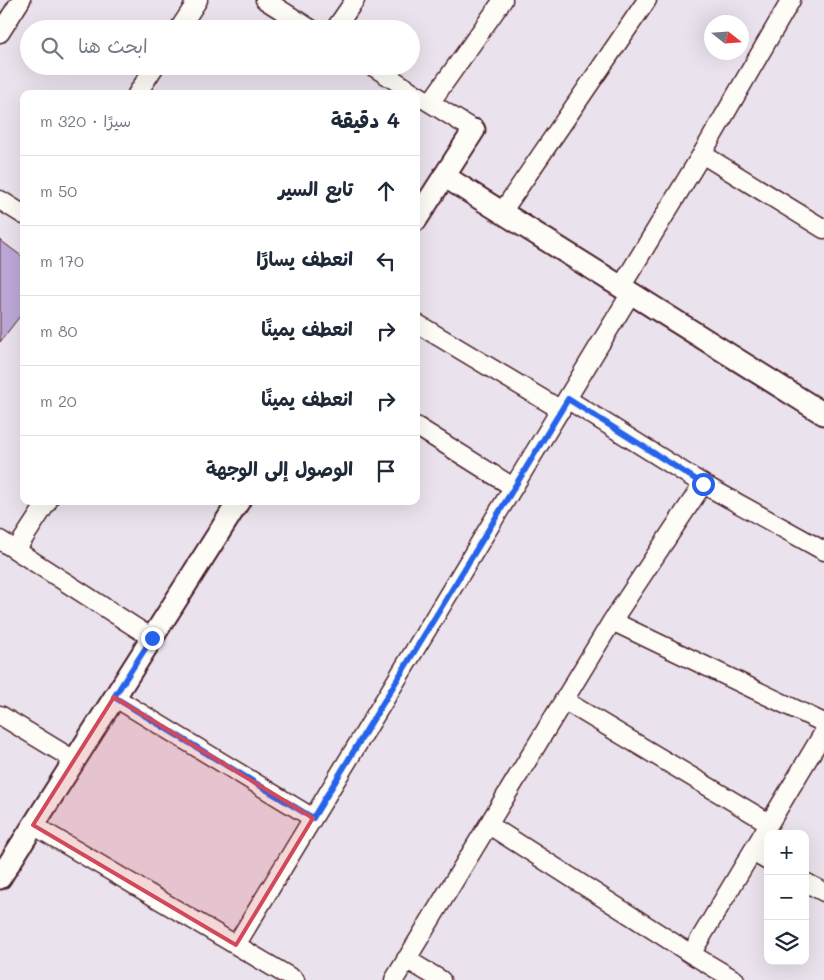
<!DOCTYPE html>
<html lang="ar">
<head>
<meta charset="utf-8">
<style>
  body { margin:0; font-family:Mali,"Playpen Sans Arabic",sans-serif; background:#f2f2f3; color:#1f2937; direction:rtl }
  .controls { position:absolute; right:15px; bottom:15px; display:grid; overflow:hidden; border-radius:10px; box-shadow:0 5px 20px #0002 }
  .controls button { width:45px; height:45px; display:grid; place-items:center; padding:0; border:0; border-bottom:1px solid #e0e1e3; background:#fff; color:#1f2937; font:25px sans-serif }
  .compass { position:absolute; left:704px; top:15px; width:45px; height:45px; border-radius:50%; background:#fff; box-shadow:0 5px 20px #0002; rotate:107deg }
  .stop { position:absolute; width:15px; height:15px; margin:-11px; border:4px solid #2563eb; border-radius:50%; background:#fff }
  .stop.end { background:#2563eb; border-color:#fff; box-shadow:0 1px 5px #0008 }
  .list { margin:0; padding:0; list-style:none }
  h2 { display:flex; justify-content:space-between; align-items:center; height:65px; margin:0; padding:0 20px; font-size:21px }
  h2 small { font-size:16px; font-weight:400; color:#747a83 }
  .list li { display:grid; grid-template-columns:32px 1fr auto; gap:15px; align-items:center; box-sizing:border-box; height:70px; padding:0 20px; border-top:1px solid #e0e1e3 }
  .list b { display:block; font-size:19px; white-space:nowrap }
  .list em { font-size:16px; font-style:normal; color:#747a83 }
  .icon { flex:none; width:28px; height:28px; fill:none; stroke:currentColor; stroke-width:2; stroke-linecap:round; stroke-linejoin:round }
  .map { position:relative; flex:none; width:824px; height:980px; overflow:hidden; direction:ltr }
  .search { position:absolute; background:#fff; box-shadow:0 5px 20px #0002; left:20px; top:20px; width:400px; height:55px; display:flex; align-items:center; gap:12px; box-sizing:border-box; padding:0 18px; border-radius:28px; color:#747a83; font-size:19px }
  .panel { position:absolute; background:#fff; box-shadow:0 5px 20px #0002; left:20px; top:90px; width:400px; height:415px; border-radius:10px; direction:rtl }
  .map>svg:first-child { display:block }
  .building { fill:#bca8d7; stroke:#4a1f2b }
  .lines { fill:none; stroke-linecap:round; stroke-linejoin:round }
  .minor-casing { stroke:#4a1f2b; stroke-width:21 }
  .tertiary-casing { stroke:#4a1f2b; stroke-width:25 }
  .minor { stroke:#fdfcf7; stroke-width:18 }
  .tertiary { stroke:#fdfcf7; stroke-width:21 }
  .route { stroke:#2563eb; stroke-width:6 }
  .marked { fill:#d1495b; fill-opacity:0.2; stroke:#d1495b; stroke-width:4; stroke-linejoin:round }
</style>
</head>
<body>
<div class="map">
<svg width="824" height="980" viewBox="0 0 824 980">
  <rect width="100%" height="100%" fill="#eae3ed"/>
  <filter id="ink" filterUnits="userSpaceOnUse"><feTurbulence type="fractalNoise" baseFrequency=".02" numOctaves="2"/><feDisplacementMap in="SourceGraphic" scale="10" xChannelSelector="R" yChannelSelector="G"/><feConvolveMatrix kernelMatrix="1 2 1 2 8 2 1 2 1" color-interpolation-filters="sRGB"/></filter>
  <g filter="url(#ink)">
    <!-- building -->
    <path class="building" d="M0,240l24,18v61l-4,-3 -20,26z"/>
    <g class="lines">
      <defs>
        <path id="minor" d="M265,0l46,29
          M179,29l19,-29
          M335,29l20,-29
          M0,33l21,-33
          M372,66l44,28
          M137,94l18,-28
          M416,94l58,36
          M430,103l73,-103
          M702,154l122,75
          M0,200l24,15
          M502,212l145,-212
          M621,287l81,-133 89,-154
          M416,323l145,87
          M567,399l136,85 121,67
          M416,426l97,61
          M0,540l152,98
          M16,550l32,-49
          M612,621l212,102
          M114,697l199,121
          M565,701l204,122
          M0,715l74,45
          M33,825l262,155
          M489,825l202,129 44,26
          M752,852l16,9
          M805,882l19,10
          M236,945l395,-652
          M691,954l133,-222
          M406,959l35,21
          M394,980l218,-359 91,-137"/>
        <path id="tertiary" d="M444,176l380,238
          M416,220l58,-90
          M0,878l239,-377"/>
      </defs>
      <!-- minor casing -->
      <use href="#minor" class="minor-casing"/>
      <!-- tertiary casing -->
      <use href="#tertiary" class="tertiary-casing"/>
      <!-- minor -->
      <use href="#minor" class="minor"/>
      <!-- tertiary -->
      <use href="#tertiary" class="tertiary"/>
    </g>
  </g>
  <g class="lines" filter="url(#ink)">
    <!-- route -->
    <path class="route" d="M152,638l-38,59 199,121 255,-419 135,85"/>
  </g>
  <!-- marked area -->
  <path class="marked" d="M114,697l199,121 -77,127 -203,-120z"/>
</svg>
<div class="controls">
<button>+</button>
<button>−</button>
<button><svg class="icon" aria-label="layers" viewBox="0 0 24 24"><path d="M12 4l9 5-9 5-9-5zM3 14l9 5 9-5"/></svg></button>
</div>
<svg class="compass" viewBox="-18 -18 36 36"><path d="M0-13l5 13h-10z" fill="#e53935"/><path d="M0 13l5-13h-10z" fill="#747a83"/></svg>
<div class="stop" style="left:703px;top:484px"></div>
<div class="stop end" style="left:152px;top:638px"></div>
<div class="search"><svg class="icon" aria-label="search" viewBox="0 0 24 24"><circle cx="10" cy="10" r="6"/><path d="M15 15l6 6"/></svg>ابحث هنا</div>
<section class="panel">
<h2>4 دقيقة<small>سيرًا · 320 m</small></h2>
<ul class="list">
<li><svg class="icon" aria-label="ahead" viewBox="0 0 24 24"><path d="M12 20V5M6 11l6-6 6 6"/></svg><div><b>تابع السير</b></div><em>50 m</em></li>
<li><svg class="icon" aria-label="left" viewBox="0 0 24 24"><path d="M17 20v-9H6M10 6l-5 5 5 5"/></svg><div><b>انعطف يسارًا</b></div><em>170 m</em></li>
<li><svg class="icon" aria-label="right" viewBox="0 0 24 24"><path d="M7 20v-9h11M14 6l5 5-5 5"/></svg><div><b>انعطف يمينًا</b></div><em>80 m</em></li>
<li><svg class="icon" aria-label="right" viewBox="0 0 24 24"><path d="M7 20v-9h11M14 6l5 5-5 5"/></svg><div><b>انعطف يمينًا</b></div><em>20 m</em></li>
<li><svg class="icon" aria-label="arrive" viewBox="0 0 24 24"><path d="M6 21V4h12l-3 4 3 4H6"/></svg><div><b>الوصول إلى الوجهة</b></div></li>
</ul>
</section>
</div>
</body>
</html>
